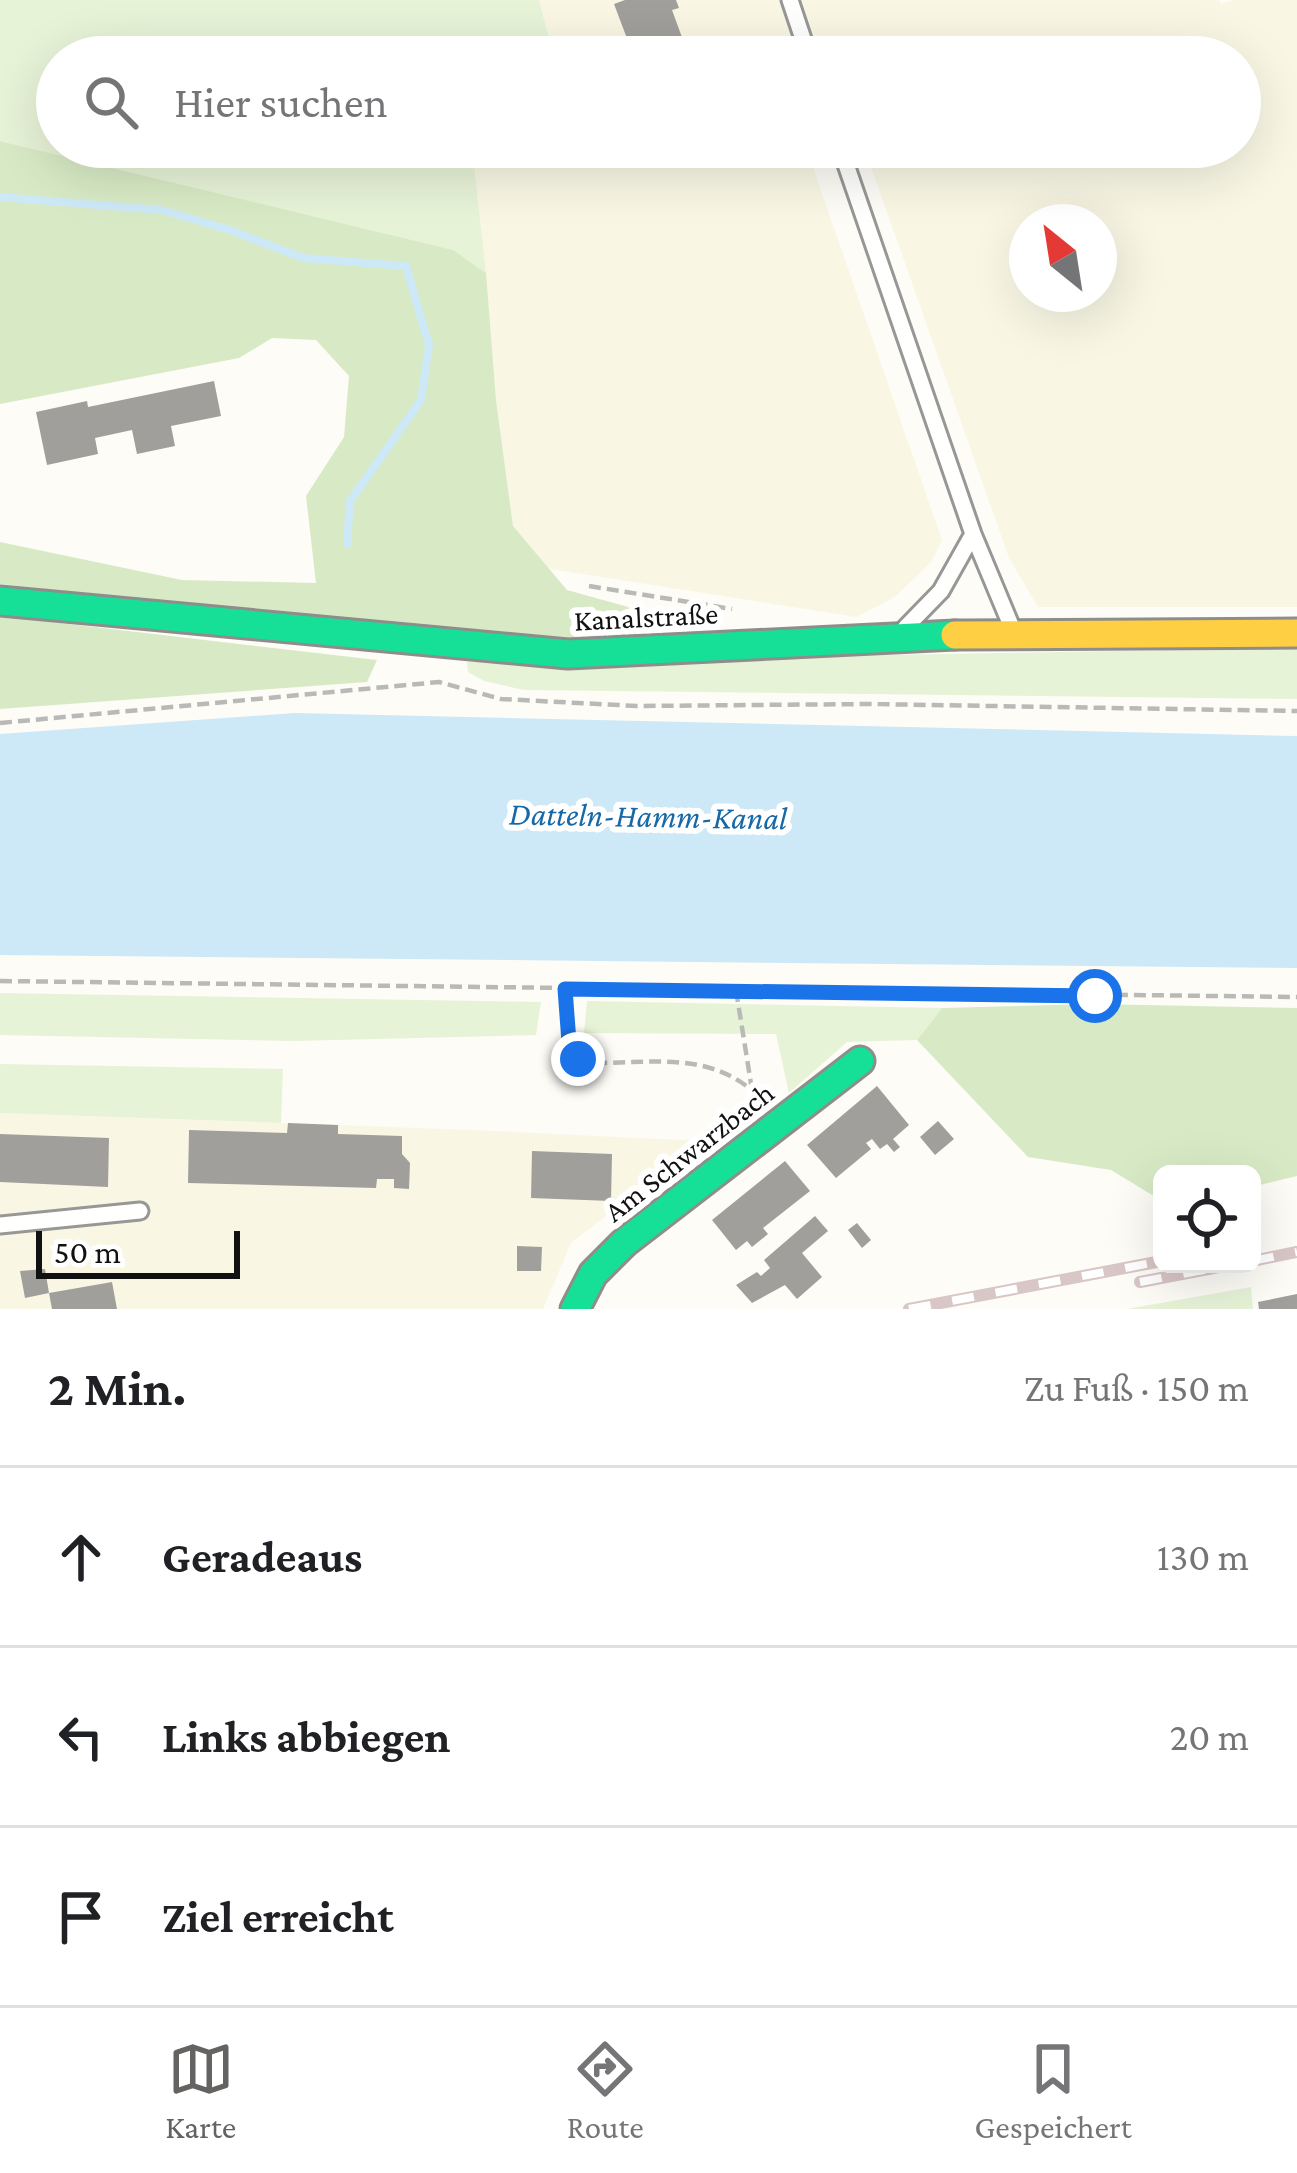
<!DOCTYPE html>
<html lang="de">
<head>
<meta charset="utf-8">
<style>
  body { margin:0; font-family:"Crimson Pro",serif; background:#f2f2f2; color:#202124 }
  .controls { position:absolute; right:36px; bottom:36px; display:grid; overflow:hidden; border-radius:18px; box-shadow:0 12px 48px #0002 }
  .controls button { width:108px; height:108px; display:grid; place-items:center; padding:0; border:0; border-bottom:3px solid #e0e0e0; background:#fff; color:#202124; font:60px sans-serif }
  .compass { position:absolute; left:1009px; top:204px; width:108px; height:108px; border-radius:50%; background:#fff; box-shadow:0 12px 48px #0002; rotate:330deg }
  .scale { position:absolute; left:36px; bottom:30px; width:204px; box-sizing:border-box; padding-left:12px; border:6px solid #111; border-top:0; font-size:33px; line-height:42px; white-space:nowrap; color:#111; -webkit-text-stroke:9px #fff; paint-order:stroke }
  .stop { position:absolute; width:36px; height:36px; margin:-27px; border:9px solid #1a73e8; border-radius:50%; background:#fff }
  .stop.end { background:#1a73e8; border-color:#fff; box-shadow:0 3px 12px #0008 }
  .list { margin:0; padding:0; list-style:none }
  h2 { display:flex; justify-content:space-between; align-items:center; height:156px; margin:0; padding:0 48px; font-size:51px }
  h2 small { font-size:39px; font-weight:400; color:#757577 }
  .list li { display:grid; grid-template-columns:78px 1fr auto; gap:36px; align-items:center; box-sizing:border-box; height:180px; padding:0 48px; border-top:3px solid #e0e0e0 }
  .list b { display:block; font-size:45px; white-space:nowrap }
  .list em { font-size:39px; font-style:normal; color:#757577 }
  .icon { flex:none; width:66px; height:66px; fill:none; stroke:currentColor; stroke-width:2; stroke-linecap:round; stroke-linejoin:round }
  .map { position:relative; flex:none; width:1297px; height:1309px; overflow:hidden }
  .search { position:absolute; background:#fff; box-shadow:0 12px 48px #0002; left:36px; right:36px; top:36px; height:132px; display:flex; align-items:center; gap:30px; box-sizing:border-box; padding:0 42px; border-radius:66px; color:#757577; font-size:45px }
  .sheet { height:696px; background:#fff }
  nav { display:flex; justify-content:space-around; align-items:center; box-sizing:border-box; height:168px; border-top:3px solid #e0e0e0; background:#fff; font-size:33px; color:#757577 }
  nav a { display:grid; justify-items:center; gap:6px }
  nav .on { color:#646362 }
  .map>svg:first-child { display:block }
  .farmland { fill:#f9f7e4; fill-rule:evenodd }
  .green { fill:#e7f3d7 }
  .forest { fill:#d8eac5 }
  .water { fill:#cde8f7 }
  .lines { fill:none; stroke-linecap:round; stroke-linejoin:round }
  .stream { stroke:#cde8f7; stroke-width:8 }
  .building { fill:#a19f9c }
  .lane-casing { stroke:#979795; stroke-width:21 }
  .fast-casing { stroke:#8e8d8b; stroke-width:33 }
  .slow-casing { stroke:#8e8d8b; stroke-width:33 }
  .path { stroke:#b9b9b8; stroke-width:4.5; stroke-dasharray:12 6; stroke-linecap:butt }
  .lane { stroke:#fffffe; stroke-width:15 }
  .fast { stroke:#16e098; stroke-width:27 }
  .slow { stroke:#ffcf43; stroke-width:27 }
  .rail-casing { stroke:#d9c6c7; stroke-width:12 }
  .rail { stroke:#fff; stroke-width:8; stroke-dasharray:22; stroke-linecap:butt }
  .route { stroke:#1a73e8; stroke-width:15 }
  .labels { text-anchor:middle; stroke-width:12; stroke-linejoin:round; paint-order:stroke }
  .street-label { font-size:30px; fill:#111; stroke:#fff }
  .water-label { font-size:33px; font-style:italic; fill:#1768a6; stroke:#fff }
</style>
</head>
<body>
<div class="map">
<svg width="1297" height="1309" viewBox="0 0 1297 1309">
  <rect width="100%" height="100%" fill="#fdfcf7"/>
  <!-- farmland -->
  <path class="farmland" d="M539,0h680l2,4 13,-4h63v607h-259l-29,-49 -145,-411h376v-90h-415l-4,-6 -14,6h-253zM1027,222h72v72h-72z
    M509,147h297l136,393 -10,21 -37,36 -38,20 -313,-49 -31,-42 -17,-126 -23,-243z
    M0,1113l474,17 229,11 -132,102 -28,66h-543z"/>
  <!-- green -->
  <path class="green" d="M0,0h539l15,57h-497v90h452l-36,10 13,116 -34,-23 -452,-109z
    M1297,648v51l-773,-9 -40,-9 -16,-9 -1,-10z
    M0,993l541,9 -5,33 -242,6 -294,-6z
    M587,1001l355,7 -25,32 -70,2 -58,51 -13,-59 -192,-1z
    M0,1064l283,5 -2,54 -281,-10z
    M1251,1287l2,22h-126z"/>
  <!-- forest -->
  <path class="forest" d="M0,141l453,109 33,23 10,127 17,126 54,64 72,20 -3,27 -100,4 -536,-57v-42l182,38 134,3 -10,-87 38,-59 5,-61 -33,-36 -44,-2 -33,20 -239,46z
    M0,616l377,44 -10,22 -367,27z
    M1094,1004l203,4v168l-45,11v-13h-90v27l-51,-31 -83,-13 -111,-117 25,-32z"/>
  <!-- water -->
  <path class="water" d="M295,713l1002,23v232l-1297,-13v-221z"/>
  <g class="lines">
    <!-- stream -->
    <path class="stream" d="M0,197l162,13 68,20 73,28 103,8 23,79 -8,55 -71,101 -3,43"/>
  </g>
  <!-- building -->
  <path class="building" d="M625,0h51l3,8 -7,2 15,41 -15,6h-38l-20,-53z
    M214,381l7,35 -50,10 4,20 -38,8 -5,-24 -37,8 3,16 -51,11 -11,-53 51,-11 1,6z
    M877,1086l32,39 -16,14 7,8 -6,5 -7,-8 -7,5 -8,-10 -6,4 5,6 -35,29 -29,-33z
    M938,1121l16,18 -19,16 -15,-18z
    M288,1123l50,2v9l64,2v18l8,9 -1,26 -15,-1v-9h-17l-1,9 -188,-5 1,-53 98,3z
    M0,1134l109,4 -1,49 -108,-5z
    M532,1151l80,3 -1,47 -80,-3z
    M785,1161l25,30 -47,37 5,6 -16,13 -5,-6 -11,9 -24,-30z
    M815,1216l13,15 -26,22 20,24 -25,22 -12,-14 -33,18 -16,-18 21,-13 4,4 9,-8 -6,-8z
    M857,1223l14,17 -9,8 -14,-18z
    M517,1246l25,1 -1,24h-24z
    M45,1269l4,24 -24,5 -5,-27z
    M112,1282l5,27h-65l-3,-16z
    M1297,1294v15h-38l-1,-7z"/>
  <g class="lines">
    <defs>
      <path id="lane" d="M790,0l19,57
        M840,147l133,387 40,96
        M905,628l36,-37 32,-57
        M0,1225l140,-14"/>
      <path id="fast" d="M0,601l568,53 387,-19
        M575,1309l18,-35 31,-31 236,-182"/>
      <path id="slow" d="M955,635l342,-2"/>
    </defs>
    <!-- lane casing -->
    <use href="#lane" class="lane-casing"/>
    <!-- fast casing -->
    <use href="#fast" class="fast-casing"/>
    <!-- slow casing -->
    <use href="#slow" class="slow-casing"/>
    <!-- path -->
    <path class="path" d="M589,586l143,23
      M0,723l439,-41 62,17 136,7 233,-2 427,7
      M0,981l1297,16
      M565,989l4,53 9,17 15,4c59,0 118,-12 164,32
      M736,990l16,100"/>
    <!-- lane -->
    <use href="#lane" class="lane"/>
    <!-- fast -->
    <use href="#fast" class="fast"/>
    <!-- slow -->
    <use href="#slow" class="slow"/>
    <defs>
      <path id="rail" d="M1252,1261l45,-9
        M1140,1282l95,-18
        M909,1309l253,-48"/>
    </defs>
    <!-- rail casing -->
    <use href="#rail" class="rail-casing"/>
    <!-- rail -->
    <use href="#rail" class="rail"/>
  </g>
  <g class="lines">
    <!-- route -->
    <path class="route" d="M578,1059l-9,-17 -4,-53 530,7"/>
  </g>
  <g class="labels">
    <!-- street labels -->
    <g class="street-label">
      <text transform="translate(646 617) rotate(-3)" y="10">Kanalstraße</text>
      <text transform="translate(689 1152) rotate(-38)" y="10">Am Schwarzbach</text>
    </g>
    <!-- water labels -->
    <g class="water-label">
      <text transform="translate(648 815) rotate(1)" y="12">Datteln-Hamm-Kanal</text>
    </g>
  </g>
</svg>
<div class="controls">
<button><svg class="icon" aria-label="locate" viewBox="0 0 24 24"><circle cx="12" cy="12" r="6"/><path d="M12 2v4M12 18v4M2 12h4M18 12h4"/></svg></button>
</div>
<svg class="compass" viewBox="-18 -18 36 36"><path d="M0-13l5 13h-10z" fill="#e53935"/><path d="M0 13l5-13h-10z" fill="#757577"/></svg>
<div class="scale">50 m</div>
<div class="stop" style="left:1095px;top:996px"></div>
<div class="stop end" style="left:578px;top:1059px"></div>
<div class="search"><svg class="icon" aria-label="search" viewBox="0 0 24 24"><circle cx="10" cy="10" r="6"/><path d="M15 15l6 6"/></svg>Hier suchen</div>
</div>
<section class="sheet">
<h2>2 Min.<small>Zu Fuß · 150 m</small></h2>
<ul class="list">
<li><svg class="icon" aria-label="ahead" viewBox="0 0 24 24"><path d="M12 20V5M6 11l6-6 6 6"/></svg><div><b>Geradeaus</b></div><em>130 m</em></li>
<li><svg class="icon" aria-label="left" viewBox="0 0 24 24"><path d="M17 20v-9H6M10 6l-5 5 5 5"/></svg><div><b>Links abbiegen</b></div><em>20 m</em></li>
<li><svg class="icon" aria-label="arrive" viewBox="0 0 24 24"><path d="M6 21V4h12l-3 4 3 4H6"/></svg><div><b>Ziel erreicht</b></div></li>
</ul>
</section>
<nav>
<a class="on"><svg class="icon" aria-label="map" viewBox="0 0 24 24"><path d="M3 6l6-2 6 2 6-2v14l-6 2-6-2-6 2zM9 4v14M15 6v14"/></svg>Karte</a>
<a><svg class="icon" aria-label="directions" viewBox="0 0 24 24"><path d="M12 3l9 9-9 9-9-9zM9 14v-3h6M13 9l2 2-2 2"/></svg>Route</a>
<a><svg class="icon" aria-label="saved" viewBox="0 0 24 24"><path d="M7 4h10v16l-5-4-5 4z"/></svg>Gespeichert</a>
</nav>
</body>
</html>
